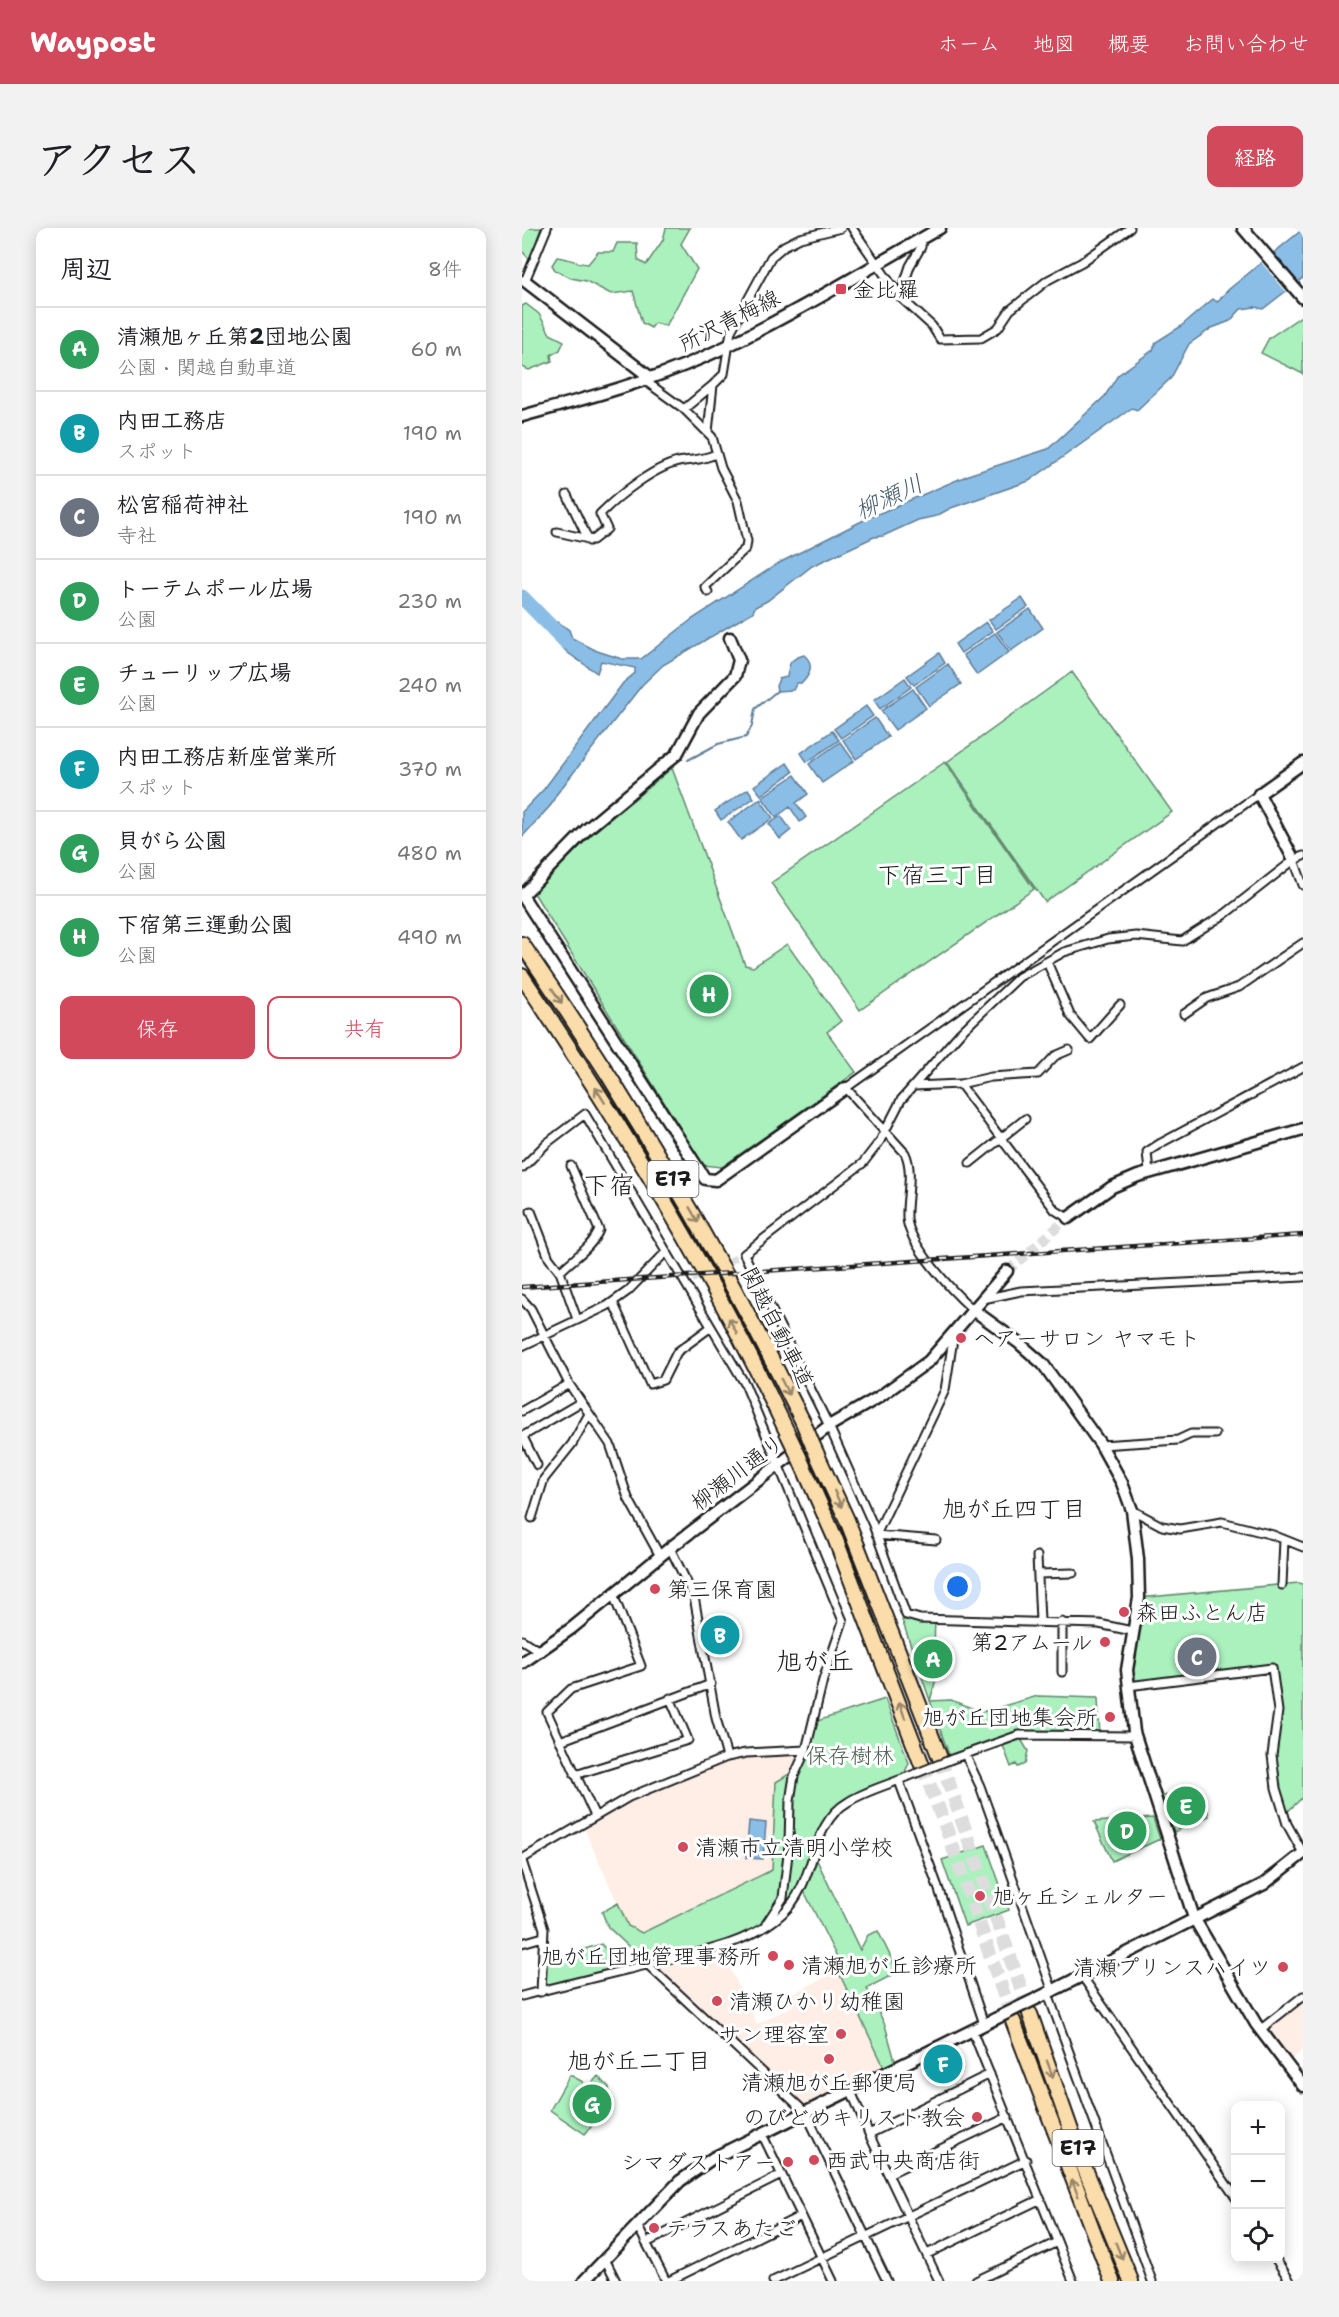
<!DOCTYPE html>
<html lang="ja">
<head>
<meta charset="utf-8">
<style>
  body { margin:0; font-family:"Shantell Sans","Klee One",sans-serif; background:#f2f2f2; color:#202124 }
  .controls { position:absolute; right:18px; bottom:18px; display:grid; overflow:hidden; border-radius:12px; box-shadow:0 3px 15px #0003 }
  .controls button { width:54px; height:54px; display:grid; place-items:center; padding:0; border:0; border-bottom:2px solid #e0e0e0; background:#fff; color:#202124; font:30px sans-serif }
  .you { position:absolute; left:436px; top:1359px; width:21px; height:21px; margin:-15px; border:4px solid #fff; border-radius:50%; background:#1a73e8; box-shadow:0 0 0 9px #1a73e833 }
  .badge { display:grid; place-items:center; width:39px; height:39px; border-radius:50%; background:#d1495b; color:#fff; font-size:20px; font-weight:700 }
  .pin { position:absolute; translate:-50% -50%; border:3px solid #fff; box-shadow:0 2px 6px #0006 }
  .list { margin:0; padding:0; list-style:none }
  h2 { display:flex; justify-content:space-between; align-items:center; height:78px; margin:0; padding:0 24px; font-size:26px }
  h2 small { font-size:20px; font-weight:400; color:#757577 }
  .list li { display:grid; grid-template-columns:39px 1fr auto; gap:18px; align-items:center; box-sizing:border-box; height:84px; padding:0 24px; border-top:2px solid #e0e0e0 }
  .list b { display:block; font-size:22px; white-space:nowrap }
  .list p { margin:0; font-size:20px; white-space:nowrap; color:#757577 }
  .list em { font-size:20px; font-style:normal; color:#757577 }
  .actions { display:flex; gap:12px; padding:18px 24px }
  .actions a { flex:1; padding:14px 0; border:2px solid #d1495b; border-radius:12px; text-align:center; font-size:21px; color:#d1495b }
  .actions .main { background:#d1495b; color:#fff }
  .icon { flex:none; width:33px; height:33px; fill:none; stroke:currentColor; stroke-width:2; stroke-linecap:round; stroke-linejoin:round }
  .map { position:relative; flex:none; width:781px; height:2053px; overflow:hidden; border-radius:12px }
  header { display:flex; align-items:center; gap:36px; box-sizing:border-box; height:84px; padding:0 30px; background:#d1495b; color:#fff }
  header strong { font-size:28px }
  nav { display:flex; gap:33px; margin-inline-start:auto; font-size:21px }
  .intro { display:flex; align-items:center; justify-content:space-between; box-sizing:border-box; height:144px; padding:0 36px }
  h1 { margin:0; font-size:42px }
  .button { padding:15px 27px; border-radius:12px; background:#d1495b; color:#fff; font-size:21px; font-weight:700 }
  main { display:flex; gap:36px; padding:0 36px }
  aside { flex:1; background:#fff; border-radius:12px; box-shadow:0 3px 15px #0003 }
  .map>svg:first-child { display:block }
  .built { fill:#feeee6 }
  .green { fill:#aaf1be; stroke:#63866d; stroke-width:1.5 }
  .water { fill:#8bbee7; stroke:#5f7d96; stroke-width:1.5 }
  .pier { fill:#fff }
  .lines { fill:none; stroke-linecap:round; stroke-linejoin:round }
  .stream { stroke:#5f7d96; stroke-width:2 }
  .river { stroke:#8bbee7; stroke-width:15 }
  .street-tunnel { stroke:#ddd; stroke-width:7; stroke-dasharray:7 3.5; stroke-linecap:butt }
  .secondary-tunnel { stroke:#ddd; stroke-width:10; stroke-dasharray:10 5; stroke-linecap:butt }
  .highway-tunnel { stroke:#ddd; stroke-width:14; stroke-dasharray:14 7; stroke-linecap:butt }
  .street-casing { stroke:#1c1c1c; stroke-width:11 }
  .secondary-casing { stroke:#1c1c1c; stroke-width:15 }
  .highway-casing { stroke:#1c1c1c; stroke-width:18 }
  .street { stroke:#fff; stroke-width:7 }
  .secondary { stroke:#fff; stroke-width:10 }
  .highway { stroke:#fbddab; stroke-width:14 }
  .rail-casing { stroke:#1c1c1c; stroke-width:4.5 }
  .rail { stroke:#fff; stroke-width:2; stroke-dasharray:7; stroke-linecap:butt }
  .street-bridge-casing { stroke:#1c1c1c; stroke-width:11; stroke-linecap:butt }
  .secondary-bridge-casing { stroke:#1c1c1c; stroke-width:15; stroke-linecap:butt }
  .highway-bridge-casing { stroke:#1c1c1c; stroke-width:18; stroke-linecap:butt }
  .street-bridge { stroke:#fff; stroke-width:7 }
  .secondary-bridge { stroke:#fff; stroke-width:10 }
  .highway-bridge { stroke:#fbddab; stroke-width:14 }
  .oneway { stroke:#97866b }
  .poi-dot { fill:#d1495b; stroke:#fff; stroke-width:2 }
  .labels { text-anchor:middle; stroke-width:6; stroke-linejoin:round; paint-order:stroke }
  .shield { fill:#fff; stroke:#606060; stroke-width:1.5 }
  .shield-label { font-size:21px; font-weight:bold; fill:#1c1c1c }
  .poi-label { font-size:22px; fill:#1c1c1c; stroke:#fff; text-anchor:start }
  .street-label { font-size:22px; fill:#1c1c1c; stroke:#fff }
  .park-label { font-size:22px; fill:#475c4d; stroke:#fff }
  .water-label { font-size:24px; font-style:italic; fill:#485d6d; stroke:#fff }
  .neighbourhood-label { font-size:24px; fill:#1c1c1c; stroke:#fff }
  .quarter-label { font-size:26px; fill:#1c1c1c; stroke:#fff }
</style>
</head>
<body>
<header>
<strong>Waypost</strong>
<nav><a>ホーム</a><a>地図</a><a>概要</a><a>お問い合わせ</a></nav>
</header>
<div class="intro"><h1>アクセス</h1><a class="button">経路</a></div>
<main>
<aside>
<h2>周辺<small>8件</small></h2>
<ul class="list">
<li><span class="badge" style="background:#2e9e5b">A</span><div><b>清瀬旭ヶ丘第2団地公園</b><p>公園 · 関越自動車道</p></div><em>60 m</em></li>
<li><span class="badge" style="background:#0f9aa8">B</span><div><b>内田工務店</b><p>スポット</p></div><em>190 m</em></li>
<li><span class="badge" style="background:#6b7280">C</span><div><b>松宮稲荷神社</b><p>寺社</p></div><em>190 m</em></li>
<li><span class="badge" style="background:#2e9e5b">D</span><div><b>トーテムポール広場</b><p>公園</p></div><em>230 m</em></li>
<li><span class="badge" style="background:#2e9e5b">E</span><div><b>チューリップ広場</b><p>公園</p></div><em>240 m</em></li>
<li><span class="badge" style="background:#0f9aa8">F</span><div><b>内田工務店新座営業所</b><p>スポット</p></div><em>370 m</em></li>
<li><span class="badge" style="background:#2e9e5b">G</span><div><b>貝がら公園</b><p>公園</p></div><em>480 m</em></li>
<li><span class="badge" style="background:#2e9e5b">H</span><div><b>下宿第三運動公園</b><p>公園</p></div><em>490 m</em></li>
</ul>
<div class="actions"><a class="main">保存</a><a>共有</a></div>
</aside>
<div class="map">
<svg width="781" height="2053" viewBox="0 0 781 2053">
  <rect width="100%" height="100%" fill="#fff"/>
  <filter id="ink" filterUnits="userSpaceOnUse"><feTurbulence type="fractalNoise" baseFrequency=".0167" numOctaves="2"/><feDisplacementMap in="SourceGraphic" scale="12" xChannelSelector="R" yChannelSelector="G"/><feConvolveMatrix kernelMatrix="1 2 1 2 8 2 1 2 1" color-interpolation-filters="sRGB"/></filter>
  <g filter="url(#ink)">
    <!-- built -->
    <path class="built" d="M284,1522l-12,26 -18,6 -4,88 -131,63 -13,-7 -46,-102 47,-27 98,-40z
      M197,1718l38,78 36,-18 -5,-10 50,-25 49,102 -85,40 -154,-148z
      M781,1768v54l-17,14 -25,-35z"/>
    <!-- green -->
    <path class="green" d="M0,0h19l-10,29 -3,1 -6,-7z
      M144,0h24l-9,16 16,25 -31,57 -11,-3 -4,5 -9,-5 -9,-32 -22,3 -25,-13 -15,-3 -16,-8 -3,-5 5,-8c11,1 19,6 31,7l10,-12h15l4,-9h20l1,17 8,5 17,-25z
      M4,76l13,10 11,20 14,7 -4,9 -9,5 1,6 -23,9 -7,-3v-61z
      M781,87v59l-42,-21 8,-15z
      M550,444l100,140 -127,90 -98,-140z
      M423,534l89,127 -174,121 -89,-127z
      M150,540l73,197 8,2 34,-23 54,77 -14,11 29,40 -134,95 -19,-2 -169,-272 58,-59z
      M777,1355l4,1v213l-19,18 -12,-60 6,-44 -6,-43 -144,18 11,-88z
      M413,1391l-1,29 17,1 -1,20 -13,6 -7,26 21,-1 31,12 56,-16 60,2 2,38h-81l9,15 -3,13 -7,3 -2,-3 -5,3 -10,-27 -49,19 -3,-4 -47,-135z
      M363,1471l24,64 -4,9 2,5 -60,25 -13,12 -21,38 47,98 8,-15 10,-4 20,41 -31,16 18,37 12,43 -10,5 -49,-102 4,-3 -39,-79 -20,24 -51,29 -84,23 -40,-38 -6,-15 16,-9 10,23 14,7 130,-63 4,-88 13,-8 4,2 21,-54z
      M680,1562l7,26 -35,16 -12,-36z
      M631,1590l7,21 -48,22 -18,-39z
      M464,1617l23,65 -44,16 -23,-66z
      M79,1716l25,26 -85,22v-30z
      M48,1847l13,7 3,8 12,-14 11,11 1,17 -25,30 -35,-24z"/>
    <!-- water -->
    <path class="water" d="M781,1v49l-40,31 -8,-2 -14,2 -11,12 -18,7 -23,16 -18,34 -34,32 -5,-2 -103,73 -78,27 -15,8 -18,4 -35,16 -9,1 -62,29 -45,35 -12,6 -2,5 -90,53 -21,20 -86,110 -5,10 -29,32v-25l22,-23 79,-106 12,-10v-5l-34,-7 -4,12 -29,-20 -20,-20 10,-11 11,8 3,8 25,13 25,8h19l50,-39 88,-57 87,-44 105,-45 77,-25 57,-53 13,-21 35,-25 3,-8 24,-15 33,-28 4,3 11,-12z
      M500,370l6,9 -32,22 -7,-9z
      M508,381l13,19 -32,23 -14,-19z
      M464,394l7,9 -32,22 -6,-9z
      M473,405l14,19 -32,23 -14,-20z
      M417,425l6,10 -31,22 -7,-9z
      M282,427c10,8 7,19 -2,28h-5l-4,7 -16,1 -1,-5 3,-7 8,-2c2,-13 2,-18 17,-22z
      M426,436l13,20 -32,22 -13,-19z
      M383,450l6,9 -31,22 -6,-9z
      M391,461l13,19 -31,22 -14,-19z
      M344,478l7,10 -32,22 -7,-9z
      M353,490l13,19 -32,22 -13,-19z
      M310,503l7,9 -32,22 -6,-9z
      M318,514l14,19 -32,22 -13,-19z
      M265,535l6,9 -32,23 -7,-9z
      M273,547l13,19 -12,9 10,14 -6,5 -10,-15 -14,10 -14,-20z
      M226,561l6,9 -33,22 -6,-9z
      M238,571l13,19 -32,22 -13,-18z
      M259,588l10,14 -11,9 -11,-15z
      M227,1593l17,2 -3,36 -17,-1z"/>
    <!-- pier -->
    <path class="pier" d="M749,23l28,34 -10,10 -29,-34z"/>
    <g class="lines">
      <!-- stream -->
      <path class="stream" d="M166,532l30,-16 28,-7 6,-11 3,-17 22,-18"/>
      <!-- river -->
      <path class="river" d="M0,369l44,45"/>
      <!-- street-tunnel -->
      <path class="street-tunnel" d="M161,1056l61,-30"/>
      <!-- secondary-tunnel -->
      <path class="secondary-tunnel" d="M485,1043l61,-53"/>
      <!-- highway-tunnel -->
      <path class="highway-tunnel" d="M418,1530l90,256
        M400,1537l27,71 64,185"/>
      <defs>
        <path id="street" d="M330,0l48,69 32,29 8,13 41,-1 17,-10 12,-18 38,-30 34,-18 48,-34
          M0,52l3,1 22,-53
          M378,69l10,-31 11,-19 1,-9
          M122,152l40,29 28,28 9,31 17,33 9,40 -1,7 -41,39 3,5
          M162,181l29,-24
          M186,204l5,-47 11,-11 7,-43 40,-74 13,-11 16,-8 41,-10
          M45,267l22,46
          M35,304l36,8 14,-11 -7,-15c19,-19 57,-50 84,-53 14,-2 18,-1 32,-7
          M772,632l9,25
          M525,734l23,53 20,24 30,-34
          M662,786l23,-16 32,-11 64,-44
          M438,856l31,-7 47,-3 17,-18 14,-6
          M392,858l46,-2 95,126 13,8
          M448,935l55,-44
          M0,940l25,-25 38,-29 160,270 98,237 -20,59 -17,70 -60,3 -19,4 -98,40 -107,62
          M627,944l-2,-20 14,-9 142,-76
          M9,983l18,47 11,14 17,47
          M38,1044c13,-14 31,-23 39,-42l-28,-64
          M0,1071l9,10 38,75 41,60 18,54 32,58
          M461,1071l38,-8 282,-14
          M91,1074l37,82 13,-4 14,-28 34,-25
          M450,1081c-19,-17 -64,-65 -65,-91 -1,-21 7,-46 -2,-65l-59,-65 413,-294
          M0,1118l85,-40 21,-15 38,-39
          M0,1183l47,-27
          M0,1207l15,30
          M1,1208l58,-34
          M579,1217l77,-5 13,-6h24
          M610,1282l30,16 18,3 42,-7 51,13 30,12
          M10,1290l12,-39 28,-35 17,-30
          M414,1312l-60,-5 69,-145 9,-57
          M148,1320l24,49 22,121 11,39
          M515,1328l3,65
          M516,1346l35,-1
          M760,1357l2,-45
          M540,1394v50
          M610,1403l-33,-7 -179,-5 -14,-4 -33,-90 -44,-99 -85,-172 119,-91 17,-22 21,-41 59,-67 59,-56 45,-25 44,-13 28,-3 46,5 43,-27 69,-54 9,-4
          M0,1412l19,12
          M606,1458l144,-18 6,43 -6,44 4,33 11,36 16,29
          M38,1513l151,-57
          M443,1526l15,32 73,206
          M430,1531l67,-24 116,1
          M53,1547l113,-35 -18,-42
          M377,1553l39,106 46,137
          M73,1588l-48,-104 24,-23 70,-23 -28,-72
          M0,1633l22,68 -3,63
          M244,1696l17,-26 6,-53 1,-44 4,-25 12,-26
          M0,1715l21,-6
          M126,1737l158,148 81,168
          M560,1748l154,222
          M526,1766l104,287
          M0,1768c41,-11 83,-21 124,-31 45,-11 101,-19 136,-51 36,-32 26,-89 66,-112 17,-11 40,-17 59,-25
          M739,1801l42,-33
          M450,1802l101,251
          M329,1863l18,43 70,147
          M240,1906l71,147
          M347,1906l121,-60
          M366,1946l120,-57
          M115,1997l29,56
          M124,2015l135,-68
          M405,2026l114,-55
          M753,2030l15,23
          M83,2031l11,22
          M147,2053l132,-65
          M251,2053l253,-121
          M454,2053l81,-39"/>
        <path id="secondary" d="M721,0l60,70
          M3,53l126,97
          M0,188c62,-17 123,-33 182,-59 81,-37 158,-85 236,-129
          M772,632l-35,-66 44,-31
          M0,667l183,284 11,1 130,-92
          M0,668l65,-67 90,-75 22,-41 36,-37 4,-16 -9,-22
          M546,990l44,-31 26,-11 165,-47
          M450,1081l47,34 24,21 58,81 21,38 10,27 6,49 1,39 -12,72 7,62 60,186 62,106 47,62
          M0,1435l50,-35 98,-80 159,-122 50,-29 50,-36 78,-90
          M518,1769l224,-113 38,-30
          M62,2053l96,-100 33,-23 282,-139"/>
        <path id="highway" d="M0,716c105,153 199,311 281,478
          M0,748c98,147 191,298 266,458
          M291,1218l34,74 93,238
          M277,1229l36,81 87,227
          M508,1786l51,145 50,122
          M491,1793l99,260"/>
      </defs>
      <!-- street casing -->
      <use href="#street" class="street-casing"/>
      <!-- secondary casing -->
      <use href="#secondary" class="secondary-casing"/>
      <!-- highway casing -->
      <use href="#highway" class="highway-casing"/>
      <!-- street -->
      <use href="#street" class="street"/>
      <!-- secondary -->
      <use href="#secondary" class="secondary"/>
      <!-- highway -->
      <use href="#highway" class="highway"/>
      <defs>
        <path id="rail" d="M0,1059l781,-52"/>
      </defs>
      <!-- rail casing -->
      <use href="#rail" class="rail-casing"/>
      <!-- rail -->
      <use href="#rail" class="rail"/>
      <defs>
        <path id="street-bridge" d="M385,1549l45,-18"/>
        <path id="secondary-bridge" d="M473,1791l45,-22"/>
        <path id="highway-bridge" d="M281,1194l10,24
          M266,1206l11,23"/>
      </defs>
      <!-- street-bridge casing -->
      <use href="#street-bridge" class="street-bridge-casing"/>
      <!-- secondary-bridge casing -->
      <use href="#secondary-bridge" class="secondary-bridge-casing"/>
      <!-- highway-bridge casing -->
      <use href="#highway-bridge" class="highway-bridge-casing"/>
      <!-- street-bridge -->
      <use href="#street-bridge" class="street-bridge"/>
      <!-- secondary-bridge -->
      <use href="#secondary-bridge" class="secondary-bridge"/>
      <!-- highway-bridge -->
      <use href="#highway-bridge" class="highway-bridge"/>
    </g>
    <!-- one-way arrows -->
    <defs><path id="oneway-shaft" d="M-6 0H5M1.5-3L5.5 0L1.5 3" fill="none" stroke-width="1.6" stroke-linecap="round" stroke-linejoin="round" transform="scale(1.5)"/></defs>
    <g class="oneway">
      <use href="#oneway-shaft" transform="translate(35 768) rotate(56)"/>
      <use href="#oneway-shaft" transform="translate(78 867) rotate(-122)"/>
      <use href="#oneway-shaft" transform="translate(172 987) rotate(60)"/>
      <use href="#oneway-shaft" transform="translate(211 1098) rotate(-118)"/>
      <use href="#oneway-shaft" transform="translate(263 1159) rotate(63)"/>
      <use href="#oneway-shaft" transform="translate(316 1271) rotate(65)"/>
      <use href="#oneway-shaft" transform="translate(380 1482) rotate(-110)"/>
      <use href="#oneway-shaft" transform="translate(528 1841) rotate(70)"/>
      <use href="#oneway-shaft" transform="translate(553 1960) rotate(-112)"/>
      <use href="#oneway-shaft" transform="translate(597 2023) rotate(68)"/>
    </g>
  </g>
  <!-- markers -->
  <g class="poi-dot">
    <rect x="313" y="55" width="12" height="12" rx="3"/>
    <circle cx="439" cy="1110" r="6"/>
    <circle cx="133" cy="1361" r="6"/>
    <circle cx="602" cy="1384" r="6"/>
    <circle cx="583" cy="1414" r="6"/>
    <circle cx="588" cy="1489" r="6"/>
    <circle cx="161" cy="1619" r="6"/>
    <circle cx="458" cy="1668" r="6"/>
    <circle cx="251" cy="1728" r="6"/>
    <circle cx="267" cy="1737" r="6"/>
    <circle cx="761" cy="1739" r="6"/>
    <circle cx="195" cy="1773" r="6"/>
    <circle cx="319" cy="1806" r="6"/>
    <circle cx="307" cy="1831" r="6"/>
    <circle cx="455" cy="1889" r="6"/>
    <circle cx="292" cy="1932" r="6"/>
    <circle cx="266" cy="1934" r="6"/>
    <circle cx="132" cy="2000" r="6"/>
  </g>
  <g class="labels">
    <!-- shield labels -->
    <g class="shield">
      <rect x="125.5" y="933" width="51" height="36" rx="4.5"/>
      <rect x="530.5" y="1902" width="51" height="36" rx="4.5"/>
    </g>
    <g class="shield-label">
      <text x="151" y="958">E17</text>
      <text x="556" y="1927">E17</text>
    </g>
    <!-- poi labels -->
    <g class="poi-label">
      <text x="331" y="69">金比羅</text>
      <text x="451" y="1118">ヘアーサロン ヤマモト</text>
      <text x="145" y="1369">第三保育園</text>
      <text x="614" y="1392">森田ふとん店</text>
      <text x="571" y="1422" text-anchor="end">第2アムール</text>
      <text x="576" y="1497" text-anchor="end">旭が丘団地集会所</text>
      <text x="173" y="1627">清瀬市立清明小学校</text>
      <text x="470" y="1676">旭ヶ丘シェルター</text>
      <text x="239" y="1736" text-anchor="end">旭が丘団地管理事務所</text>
      <text x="279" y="1745">清瀬旭が丘診療所</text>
      <text x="749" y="1747" text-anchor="end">清瀬プリンスハイツ</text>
      <text x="207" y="1781">清瀬ひかり幼稚園</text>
      <text x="307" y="1814" text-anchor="end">サン理容室</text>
      <text x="307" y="1862" text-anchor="middle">清瀬旭が丘郵便局</text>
      <text x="443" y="1897" text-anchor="end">のびどめキリスト教会</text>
      <text x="304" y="1940">西武中央商店街</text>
      <text x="254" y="1942" text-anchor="end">シマダストアー</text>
      <text x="144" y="2008">テラスあたご</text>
    </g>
    <!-- street labels -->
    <g class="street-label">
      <text transform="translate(207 92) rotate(-27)" y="8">所沢青梅線</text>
      <text transform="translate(256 1099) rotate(63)" y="8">関越自動車道</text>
      <text transform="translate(215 1244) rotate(-37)" y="8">柳瀬川通り</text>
    </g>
    <!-- park labels -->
    <g class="park-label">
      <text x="328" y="1535">保存樹林</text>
    </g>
    <!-- water labels -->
    <g class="water-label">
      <text transform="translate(367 269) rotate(-25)" y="8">柳瀬川</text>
    </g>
    <!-- neighbourhood labels -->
    <g class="neighbourhood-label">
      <text x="415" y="655">下宿三丁目</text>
      <text x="492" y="1289">旭が丘四丁目</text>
      <text x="117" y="1841">旭が丘二丁目</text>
    </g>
    <!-- quarter labels -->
    <g class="quarter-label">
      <text x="87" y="966">下宿</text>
      <text x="293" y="1442">旭が丘</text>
    </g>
  </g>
</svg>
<div class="controls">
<button>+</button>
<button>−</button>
<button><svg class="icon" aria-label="locate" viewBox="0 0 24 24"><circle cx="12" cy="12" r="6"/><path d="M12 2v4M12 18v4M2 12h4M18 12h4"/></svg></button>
</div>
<div class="you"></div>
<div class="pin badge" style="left:411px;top:1431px;background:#2e9e5b">A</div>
<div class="pin badge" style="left:198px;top:1407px;background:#0f9aa8">B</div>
<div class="pin badge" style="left:675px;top:1429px;background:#6b7280">C</div>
<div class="pin badge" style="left:605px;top:1603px;background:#2e9e5b">D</div>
<div class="pin badge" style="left:664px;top:1578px;background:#2e9e5b">E</div>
<div class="pin badge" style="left:421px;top:1836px;background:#0f9aa8">F</div>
<div class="pin badge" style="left:70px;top:1876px;background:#2e9e5b">G</div>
<div class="pin badge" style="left:187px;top:766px;background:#2e9e5b">H</div>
</div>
</main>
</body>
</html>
